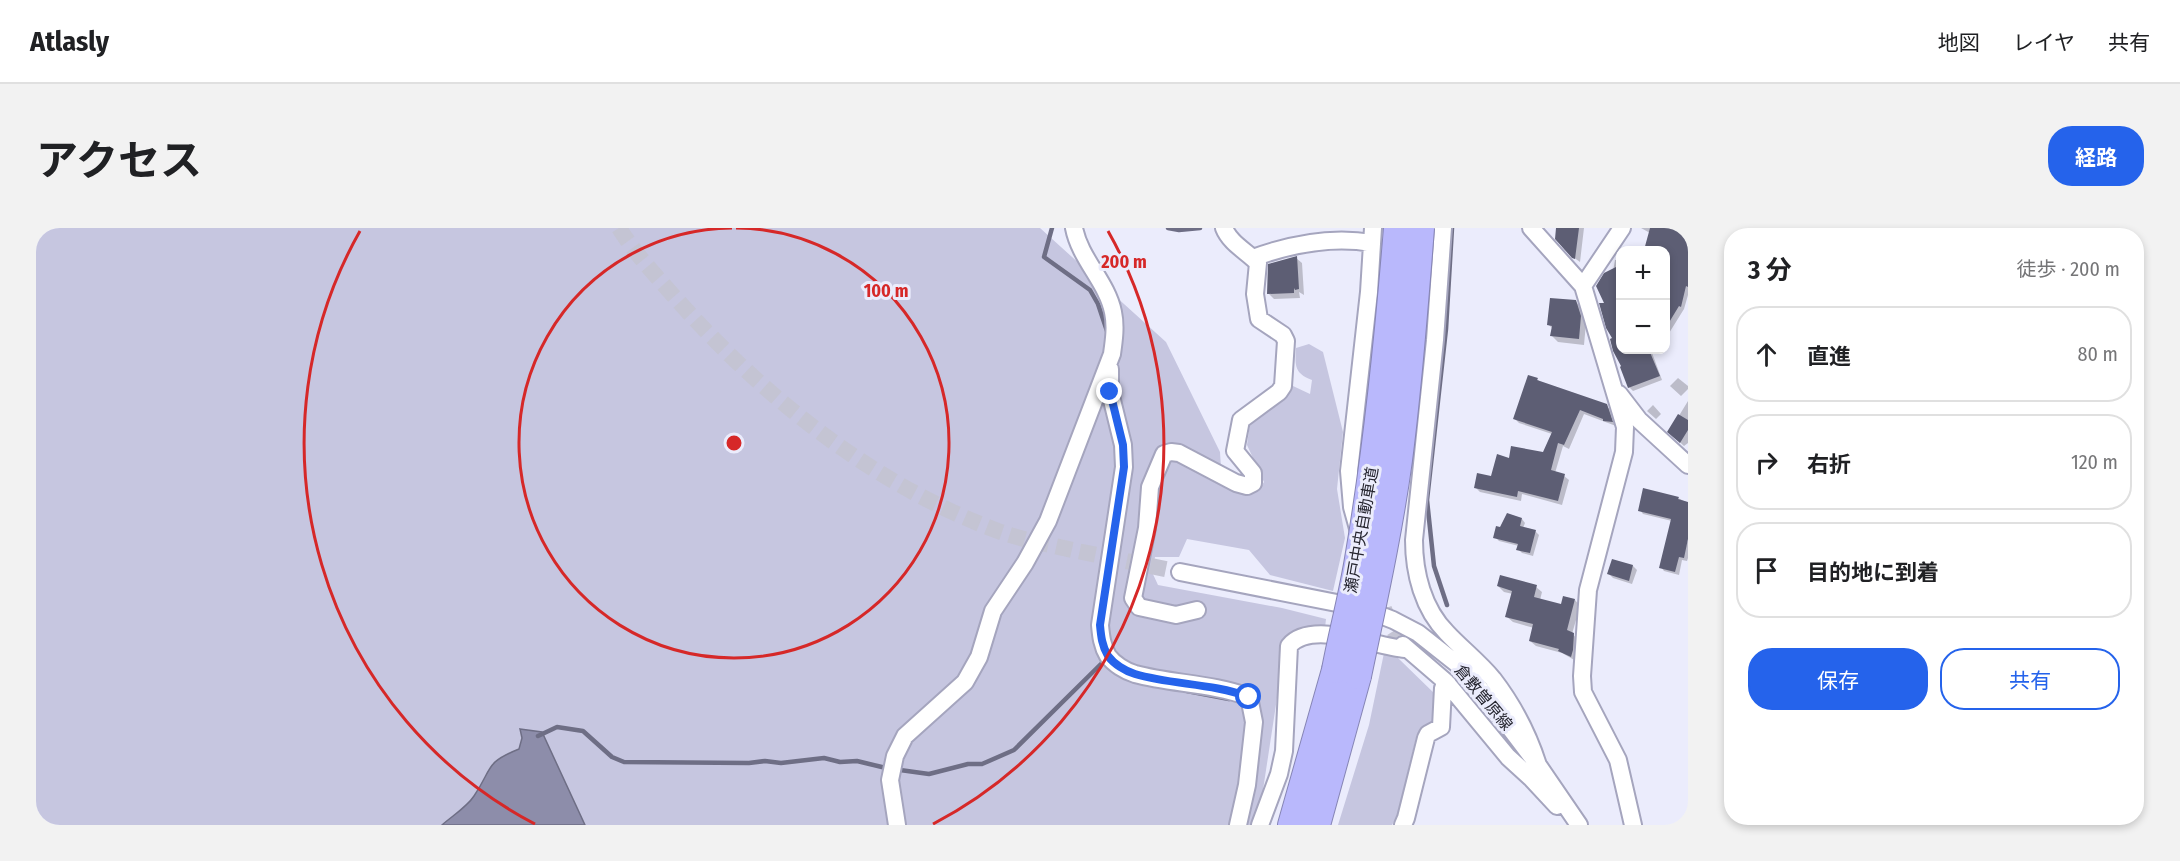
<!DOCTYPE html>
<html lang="ja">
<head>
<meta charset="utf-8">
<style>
  body { margin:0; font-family:"Fira Sans Condensed","Noto Sans JP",sans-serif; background:#f2f2f2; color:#202124 }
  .controls { position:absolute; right:18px; top:18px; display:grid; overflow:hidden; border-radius:12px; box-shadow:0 3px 9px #0003 }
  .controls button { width:54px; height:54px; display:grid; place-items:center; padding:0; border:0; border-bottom:2px solid #e0e0e0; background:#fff; color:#202124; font:30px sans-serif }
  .stop { position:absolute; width:18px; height:18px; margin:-14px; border:4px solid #2563eb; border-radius:50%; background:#fff }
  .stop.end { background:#2563eb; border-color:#fff; box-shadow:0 2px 6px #0008 }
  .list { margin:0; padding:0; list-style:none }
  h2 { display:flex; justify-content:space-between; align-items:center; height:78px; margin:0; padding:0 24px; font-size:26px }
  h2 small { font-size:20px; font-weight:400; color:#757577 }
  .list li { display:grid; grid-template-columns:39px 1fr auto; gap:18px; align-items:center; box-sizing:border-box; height:96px; margin:0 12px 12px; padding:0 12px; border:2px solid #e0e0e0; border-radius:24px }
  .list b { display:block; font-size:22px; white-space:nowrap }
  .list em { font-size:20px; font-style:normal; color:#757577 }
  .actions { display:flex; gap:12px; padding:18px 24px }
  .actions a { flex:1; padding:14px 0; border:2px solid #2563eb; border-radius:24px; text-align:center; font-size:21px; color:#2563eb }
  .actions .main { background:#2563eb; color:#fff }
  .icon { flex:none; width:33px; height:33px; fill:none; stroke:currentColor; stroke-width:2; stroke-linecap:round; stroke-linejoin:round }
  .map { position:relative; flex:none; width:1652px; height:597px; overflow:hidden; border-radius:24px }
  header { display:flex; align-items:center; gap:36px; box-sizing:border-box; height:84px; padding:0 30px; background:#fff; border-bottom:2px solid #e0e0e0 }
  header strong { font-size:28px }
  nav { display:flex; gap:33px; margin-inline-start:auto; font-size:21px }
  .intro { display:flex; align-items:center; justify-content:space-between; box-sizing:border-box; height:144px; padding:0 36px }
  h1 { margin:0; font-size:42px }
  .button { padding:15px 27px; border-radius:24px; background:#2563eb; color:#fff; font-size:21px; font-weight:700 }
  main { display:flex; gap:36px; padding:0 36px }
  aside { flex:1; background:#fff; border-radius:24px; box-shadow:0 3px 9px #0003 }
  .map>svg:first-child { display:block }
  .green { fill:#c6c6e0 }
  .water { fill:#8d8daa; stroke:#6e6e85; stroke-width:1.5 }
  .shadow { fill:#0003 }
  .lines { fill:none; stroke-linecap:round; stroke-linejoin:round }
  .stream { stroke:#6e6e85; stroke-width:4.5 }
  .building { fill:#5d5e74 }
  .minor-tunnel { stroke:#c4c4d3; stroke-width:16; stroke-dasharray:16 8; stroke-linecap:butt }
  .minor-casing { stroke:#a5a5be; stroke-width:20 }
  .highway-casing { stroke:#8685b5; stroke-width:28 }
  .minor { stroke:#fff; stroke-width:16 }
  .highway { stroke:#b9b8fc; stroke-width:26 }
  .highway-bridge-casing { stroke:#8685b5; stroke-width:28; stroke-linecap:butt }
  .highway-bridge { stroke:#b9b8fc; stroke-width:26 }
  .route { stroke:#2563eb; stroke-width:8 }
  .ring { fill:none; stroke:#d62828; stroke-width:3 }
  .labels { text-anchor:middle; stroke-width:6; stroke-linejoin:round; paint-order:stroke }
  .street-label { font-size:16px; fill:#262630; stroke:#ebecfc }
  .centre { fill:#d62828; stroke:#ebecfc; stroke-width:3 }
  .ring-label { font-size:18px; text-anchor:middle; font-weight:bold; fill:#d62828; stroke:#ebecfc; stroke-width:6; stroke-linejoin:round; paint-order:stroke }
</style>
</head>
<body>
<header>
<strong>Atlasly</strong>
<nav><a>地図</a><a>レイヤ</a><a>共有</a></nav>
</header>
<div class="intro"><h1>アクセス</h1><a class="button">経路</a></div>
<main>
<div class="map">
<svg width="1652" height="597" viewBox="0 0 1652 597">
  <rect width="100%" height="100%" fill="#ebecfc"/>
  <!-- green -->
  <path class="green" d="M0,0h1004l126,114 54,110 2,32 27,10 10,-4 5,-8 -17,-37 3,-22 12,-7 31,-30 17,8 2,-14c-18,-7 -17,-15 -16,-32l13,-4 14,8 20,80 -6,57 8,49 -12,53 -63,-16 -21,-25 -62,-11 -8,18h-24l-3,15 6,13 124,23 44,11 -1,9h-7l-37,14 -4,56 -16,105 -9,22h-667l-43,-93 -22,-3 2,9 -3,11c-35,14 -26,20 -45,47 -7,11 -22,20 -32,29h-406z
    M1348,425l14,5 38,37 -3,25 -16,14 -20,82 -5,9h-54l31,-100z"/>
  <!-- water -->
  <path class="water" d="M484,501l22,3 43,93h-143c10,-9 25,-18 32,-29 19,-28 10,-33 45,-47l3,-11z"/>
  <!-- shadow -->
  <path class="shadow" d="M1521,0h27l-4,34 -7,-5z
    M1605,0h47v67l-4,14 -18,29v-88h-20l4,-17z
    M1260,30l6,5 2,32 -5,-3 1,6 -26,1 -6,-6z
    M1579,32h5v90h31l11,30 -29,11 -4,-4 -15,-48 -7,-34z
    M1540,74l6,6 4,15 -2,22 -26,-3 -6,-6 1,-7 -4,-4z
    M1642,150l10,8v3l-7,7 -11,-10z
    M1501,151l4,4 65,23 5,4 5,16 -32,-12 -15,35 -6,-3 -8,27 9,3 5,4 -7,25 -40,-11 -1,7 -41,-9 -5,-5 17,-10 18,-17 34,-6 8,-20 -33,-11 -4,-4z
    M1652,173v42l-4,3 -15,-14z
    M1617,177l8,9 -5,5 -9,-8z
    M1642,270l10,5 -3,46 3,-9v18l-1,3 -5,-1 -3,15 -15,-4 -3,-4 11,-46 -29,-7 -3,-4z
    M1486,291l3,4 -2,5 12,3 4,4 -6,21 -11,-3 -4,-4 1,-3 -20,-5 -4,-4z
    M1577,332l20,6 4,4 -5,14 -19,-6 -4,-4z
    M1462,358l38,1 6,5 -2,8 22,6 13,-6 5,6 -8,28 7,6 -3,21 -14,-8 -26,-7 -6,-5 4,-13 -21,-6 -6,-5 6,-23 -9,-2z"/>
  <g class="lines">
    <!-- stream -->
    <path class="stream" d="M1016,0l-8,29 46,33 8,14 10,30
      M1132,0l11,2 21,-2
      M1411,377l-13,-39 -7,-66 19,-171 6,-101
      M1151,463l42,8
      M502,508l19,-9 26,4 29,26 12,5 125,1 16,-2 16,2 43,-5 16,4 17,-1 29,7
      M864,542l29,4 39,-10h14l32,-14 90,-89"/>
  </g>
  <!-- building -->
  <path class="building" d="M1520,0h23l-4,31 -3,-1 -17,-19z
    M1614,0h27l11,3v56l-2,-1 -5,21 -2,-1 -14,23v-79h-21z
    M1261,28l2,33 -4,1 -1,-2v5l-27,1 1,-30z
    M1584,37v85h29l11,26 -32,12 -8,-21 1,-1 -8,-15 -3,-12 2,-1 -6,-10 -7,-25h5l-8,-17 8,-13z
    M1514,70l26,2 5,16 -2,23 -29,-3 2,-10 -5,-1z
    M1492,147l10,3 -1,2 70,24 6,18 -10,-1v-2l-23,-9 -16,35 -6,-2 -7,27 14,4 -7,27 -40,-10 -1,6 -43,-9 3,-15 14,3 6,-22 12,4 2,-12 32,6 9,-20 -39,-13z
    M1642,186l10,6v10l-8,13 -13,-11z
    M1607,260l36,9 -1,2 10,3v37l-4,19 -5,-1 -4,15 -16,-4 12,-49 -33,-8z
    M1471,285l15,5 -2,8 16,4 -6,23 -14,-3 2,-6 -25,-6 3,-12 4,1z
    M1576,331l21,6 -4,16 -22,-7z
    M1464,347l37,10 -3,12 27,7 2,-8 12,3 -8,31 7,3 -1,17 -2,7 -13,-6 1,-2 -30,-8 4,-17 -28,-7 7,-26 -15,-5z"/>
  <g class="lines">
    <!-- minor-tunnel -->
    <path class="minor-tunnel" d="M583,0c17,27 39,50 60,74 88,98 194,182 319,229 25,9 53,14 79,20 35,7 69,14 103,21
      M1348,381l7,17 12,19"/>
    <defs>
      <path id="minor" d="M1407,0l-8,112 -21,200c0,33 9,69 33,93 15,16 32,29 46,46 20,26 35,55 45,86
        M1495,0l52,58 42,141 -1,25 -36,138 -6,86 1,16 35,68 15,65
        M1217,30c38,-14 79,-22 119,-15
        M1547,58l39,-58
        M1074,141v23l13,53 1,22 -24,158c1,11 2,21 8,31 6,8 17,15 27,18 37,10 77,9 114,23l5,25 -7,63 -9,40
        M1583,166l20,26 49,45
        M1323,304l-7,-25 -3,-36 20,-179 4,-64
        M1144,344l182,36 31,12 25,13 43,34 17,19 60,79 41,60
        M1161,382l-21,5 -37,-8 -6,-9 14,-70 3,-41 14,-33 7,-2 8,1 57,30 11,3 6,-3v-10l-18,-22 6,-31 38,-28 4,-6 3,-45 -3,-6 -24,-16 -4,-25 3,-31c-12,-12 -28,-20 -34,-35
        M1367,417l43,37 62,75 23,21 26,28
        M861,597l-7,-45 5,-24 10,-20 60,-54 14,-25 14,-46 32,-48 23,-42 64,-167c2,-14 4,-28 1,-42 -6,-30 -33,-53 -39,-84
        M1224,597l19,-51 5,-23 5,-105c22,-27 86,1 116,3
        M1367,597l3,-7 20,-80 2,-4 13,-7 2,-39 5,-4"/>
      <path id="highway" d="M1255,597l44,-155
        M1281,597l41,-149"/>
    </defs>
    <!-- minor casing -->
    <use href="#minor" class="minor-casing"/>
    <!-- highway casing -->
    <use href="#highway" class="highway-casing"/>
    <!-- minor -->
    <use href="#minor" class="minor"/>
    <!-- highway -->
    <use href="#highway" class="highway"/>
    <defs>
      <path id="highway-bridge" d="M1299,442c7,-37 17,-74 23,-111 19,-110 30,-220 39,-331
        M1322,448c15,-72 31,-143 41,-216 10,-77 16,-154 22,-232"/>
    </defs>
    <!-- highway-bridge casing -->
    <use href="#highway-bridge" class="highway-bridge-casing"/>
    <!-- highway-bridge -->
    <use href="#highway-bridge" class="highway-bridge"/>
  </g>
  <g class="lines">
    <!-- route -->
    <path class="route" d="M1074,164l13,53 1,22 -24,158c1,11 2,21 8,31 6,8 17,15 27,18 37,11 77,9 114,23"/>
  </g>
  <!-- distance rings -->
  <g class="ring">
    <path d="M700 0A215 215 0 1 1 696 0"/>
    <path d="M499 596A430 430 0 0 1 324 3M1072 3A430 430 0 0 1 897 596"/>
  </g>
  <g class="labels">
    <!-- street labels -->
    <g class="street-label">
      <text transform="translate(1325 302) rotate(-80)" y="6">瀬戸中央自動車道</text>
      <text transform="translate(1448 469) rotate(50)" y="6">倉敷曽原線</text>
    </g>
  </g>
  <circle cx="698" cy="215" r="9" class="centre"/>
  <g class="ring-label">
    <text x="1088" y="40">200 m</text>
    <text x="850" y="69">100 m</text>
  </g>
</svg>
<div class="controls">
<button>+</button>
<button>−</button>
</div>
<div class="stop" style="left:1213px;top:469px"></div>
<div class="stop end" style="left:1074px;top:164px"></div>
</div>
<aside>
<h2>3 分<small>徒歩 · 200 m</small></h2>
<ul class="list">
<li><svg class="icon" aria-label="ahead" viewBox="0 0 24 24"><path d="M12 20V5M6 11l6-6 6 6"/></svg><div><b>直進</b></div><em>80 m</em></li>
<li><svg class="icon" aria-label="right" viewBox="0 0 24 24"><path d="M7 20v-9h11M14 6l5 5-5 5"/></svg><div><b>右折</b></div><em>120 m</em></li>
<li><svg class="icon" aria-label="arrive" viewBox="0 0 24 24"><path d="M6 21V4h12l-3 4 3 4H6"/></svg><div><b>目的地に到着</b></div></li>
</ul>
<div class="actions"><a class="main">保存</a><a>共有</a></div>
</aside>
</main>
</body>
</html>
